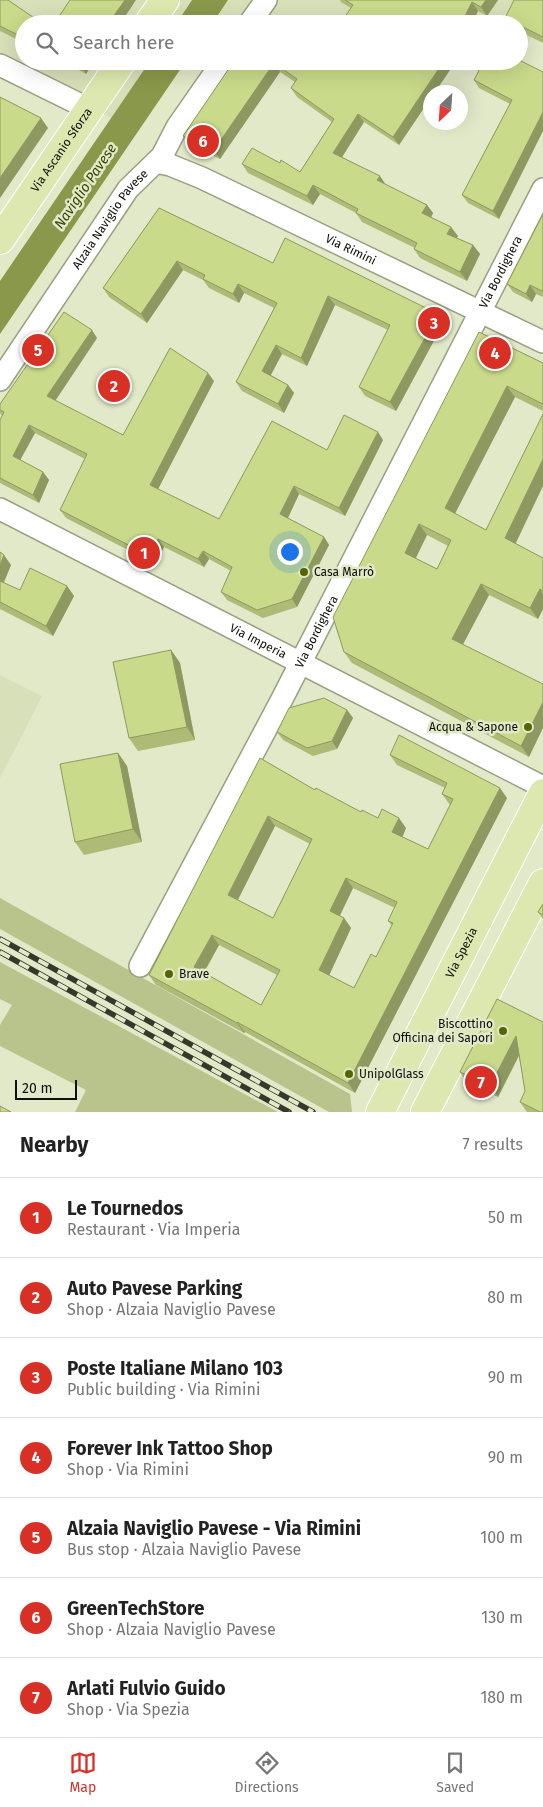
<!DOCTYPE html>
<html lang="en">
<head>
<meta charset="utf-8">
<style>
  body { margin:0; font-family:"Fira Sans",sans-serif; background:#f2f2f2; color:#222 }
  .compass { position:absolute; left:423px; top:85px; width:45px; height:45px; border-radius:50%; background:#fff; box-shadow:0 5px 20px #0002; rotate:205deg }
  .scale { position:absolute; left:15px; bottom:12px; width:62px; box-sizing:border-box; padding-left:5px; border:2px solid #0d0f05; border-top:0; font-size:14px; line-height:18px; white-space:nowrap; color:#0d0f05; -webkit-text-stroke:4px #e1e9c8; paint-order:stroke }
  .you { position:absolute; left:289px; top:551px; width:18px; height:18px; margin:-12px; border:4px solid #fff; border-radius:50%; background:#1a73e8; box-shadow:0 0 0 8px #1a73e833 }
  .badge { display:grid; place-items:center; width:32px; height:32px; border-radius:50%; background:#d93025; color:#fff; font-size:16px; font-weight:700 }
  .pin { position:absolute; translate:-50% -50%; border:2px solid #fff; box-shadow:0 1px 5px #0006 }
  .list { margin:0; padding:0; list-style:none }
  h2 { display:flex; justify-content:space-between; align-items:center; height:65px; margin:0; padding:0 20px; font-size:21px }
  h2 small { font-size:16px; font-weight:400; color:#767676 }
  .list li { display:grid; grid-template-columns:32px 1fr auto; gap:15px; align-items:center; box-sizing:border-box; height:80px; padding:0 20px; border-top:1px solid #e0e0e0 }
  .list b { display:block; font-size:19px; white-space:nowrap }
  .list p { margin:0; font-size:16px; white-space:nowrap; color:#767676 }
  .list em { font-size:16px; font-style:normal; color:#767676 }
  .icon { flex:none; width:28px; height:28px; fill:none; stroke:currentColor; stroke-width:2; stroke-linecap:round; stroke-linejoin:round }
  .map { position:relative; flex:none; width:543px; height:1112px; overflow:hidden }
  .search { position:absolute; background:#fff; box-shadow:0 5px 20px #0002; left:15px; right:15px; top:15px; height:55px; display:flex; align-items:center; gap:12px; box-sizing:border-box; padding:0 18px; border-radius:28px; color:#767676; font-size:19px }
  .sheet { height:625px; background:#fff }
  nav { display:flex; justify-content:space-around; align-items:center; box-sizing:border-box; height:70px; border-top:1px solid #e0e0e0; background:#fff; font-size:14px; color:#767676 }
  nav a { display:grid; justify-items:center; gap:2px }
  nav .on { color:#d93025 }
  .map>svg:first-child { display:block }
  .built { fill:#d7e0b8 }
  .green { fill:#b8c48c }
  .water { fill:#89984a }
  .lines { fill:none; stroke-linecap:round; stroke-linejoin:round }
  .street-casing { stroke:#99a081; stroke-width:24 }
  .primary-casing { stroke:#fff; stroke-width:30 }
  .street { stroke:#fff; stroke-width:21 }
  .primary { stroke:#dde8b0; stroke-width:28 }
  .rail-casing { stroke:#35382a; stroke-width:5.5 }
  .rail { stroke:#e1e9c8; stroke-width:4; stroke-dasharray:11; stroke-linecap:butt }
  .wall { fill:#adbb77; fill-rule:evenodd }
  .shaded-wall { fill:#8d9961 }
  .building { fill:#c9da8a; stroke:#8d9961; fill-rule:evenodd }
  .poi-dot { fill:#576406; stroke:#e1e9c8; stroke-width:2 }
  .labels { text-anchor:middle; stroke-width:5; stroke-linejoin:round; paint-order:stroke }
  .street-label { font-size:12px; fill:#0d0f05; stroke:#e1e9c8 }
  .poi-label { font-size:12px; fill:#0d0f05; stroke:#e1e9c8; text-anchor:start }
  .water-label { font-size:14px; font-style:italic; fill:#394204; stroke:#e1e9c8 }
</style>
</head>
<body>
<div class="map">
<svg width="543" height="1112" viewBox="0 0 543 1112">
  <rect width="100%" height="100%" fill="#e1e9c8"/>
  <!-- built -->
  <path class="built" d="M0,0h192l-16,24h-152v37h126l-39,57 -111,-56z
    M228,0h315v17l-24,41v-34h-293l-10,-6z
    M0,675l42,21 -42,82z"/>
  <!-- green -->
  <path class="green" d="M0,898l350,196 2,18h-23l-329,-183z
    M0,962l278,150h-203l11,-22 -86,-44v-21l12,-20 -12,-6z"/>
  <!-- water -->
  <path class="water" d="M192,0h36l-16,24h-36z
    M150,61h36l-186,273v-53z"/>
  <g class="lines">
    <defs>
      <g id="street">
        <path d="M249,24l17,-24"/>
        <path d="M0,65l89,44"/>
        <path id="s1" d="M156,162l14,3 32,13 341,164"/>
        <path id="s2" d="M0,380l128,-191 34,-33 15,-29 46,-66"/>
        <path id="s3" d="M0,509l543,278"/>
        <path id="s4" d="M140,966l141,-265 262,-512"/>
      </g>
      <g id="primary">
        <path d="M148,24l17,-24"/>
        <path id="s5" d="M0,240l122,-179"/>
        <path id="s6" d="M380,1112l163,-319"/>
        <path d="M425,1112l118,-229"/>
      </g>
    </defs>
    <!-- street casing -->
    <use href="#street" class="street-casing"/>
    <!-- primary casing -->
    <use href="#primary" class="primary-casing"/>
    <!-- street -->
    <use href="#street" class="street"/>
    <!-- primary -->
    <use href="#primary" class="primary"/>
    <defs>
      <path id="rail" d="M0,939l313,173
        M0,952l289,160"/>
    </defs>
    <!-- rail casing -->
    <use href="#rail" class="rail-casing"/>
    <!-- rail -->
    <use href="#rail" class="rail"/>
  </g>
  <!-- wall -->
  <path class="wall" d="M0,0l24,24v19l-24,-12z
    M340,0h158l-11,16 -9,-5 -127,-3 -10,-6z
    M543,0v43l-24,-12v-7h-11l-3,-6z
    M61,61h33l-8,13z
    M234,61h222l-21,31h-5v7l-31,46 -35,-23 -22,35 44,28 41,20 6,8 -2,4 27,19 -2,2 17,7 7,9 -13,27 -47,-23 -6,-9 1,-1 -53,-26 -6,-9 -36,-19 -7,11 -65,-32 -6,-9 38,-1 20,9 32,-50 -35,-25 -6,-9 4,-6 -15,-10 -60,87 -31,-15 -6,-8z
    M543,72l-44,147 -31,-16 -6,-8 48,-91 -31,-16 -5,-8z
    M159,208l114,55 165,51 6,8 -48,89 -31,-15 -6,-9 29,-57 -53,-25 -28,61 -25,-12 -11,21 17,10 6,8 -10,20 -42,-22 -6,-9 38,-74 -30,-15 -5,10 -30,-15 -6,-8 -20,-10 -36,53 -38,-26 -6,-9z
    M543,214v83l-7,-3 -4,8 -19,-10 -6,-8z
    M479,332l64,31v48l-28,-14 -60,117 31,16 29,13 28,15v51l-5,10 -49,-24 -26,49 66,113 -177,-94 -8,-11zM427,535l21,11 -11,23 -22,-11z
    M97,338l-42,63 68,34 91,-54 -56,108 61,30 108,-69 56,-10 -38,76 -46,-22 -11,24 36,19 5,8 -32,62 -34,11 -36,-18 -6,-8 10,-21 -22,-12 -5,8 -40,-20 -9,17 -89,-46 -6,-8 25,-51 -50,-26 -15,27 23,12 6,8 -10,23 -39,-20v-63l2,-4 -2,-3v-9z
    M0,552l11,13 -7,18 16,7 47,-4 7,10 -21,40 -53,-27z
    M171,650l9,13 15,77 -57,11 -9,-13z
    M347,710l6,8 -16,31 -24,7 -30,-16 -6,-8z
    M118,753l9,13 15,76 -58,13 -9,-13z
    M390,755l117,43 -152,295 -110,-61 -1,1 -88,-48 -7,-10 111,-217 55,32 46,22 45,16 -4,9 26,12 22,-44 -8,-11 3,-6 -48,-23zM275,826l35,18 -37,74 -35,-18zM353,888l42,20 -7,13 4,5 -16,31 -22,31 -25,-13 22,-47 -7,-10 -4,-2zM219,945l58,30 -16,30 -57,-32z
    M543,904v15l-5,-7z
    M497,999l46,113h-16l-7,-10 5,-11 -6,-35 -21,41 -31,-14 -7,-11z"/>
  <!-- shaded-wall -->
  <path class="shaded-wall" d="M125,0h11l-16,24h-12z
    M486,0h12l-11,16 -6,-9z
    M472,2l6,9 -6,13h-11z
    M83,61h11l-8,13 -6,-9z
    M444,61h12l-21,31h-5v7l-31,46 -6,-8z
    M274,63l6,9 -60,87 -6,-9z
    M543,112v19l-44,88 -6,-8z
    M358,114l6,8 -25,40 -6,-9z
    M41,118l7,10 -48,70v-20z
    M380,176l6,9 -9,-5z
    M313,185l7,9 -7,11 -6,-9z
    M427,205l6,8 -4,9 -7,-9z
    M451,227l7,9 -4,7 -7,-9z
    M473,245l7,9 -13,27 -7,-9z
    M177,261l6,9 -36,53 -6,-9z
    M238,284l6,9 -5,10 -6,-9z
    M530,285l6,9 -4,8 -6,-8z
    M328,296l7,9 -28,61 -6,-8z
    M438,314l6,8 -48,89 -6,-9z
    M92,330l5,8 -44,66 -6,-8z
    M276,345l6,9 -14,26 -6,-9z
    M208,373l6,8 -58,112 -6,-8z
    M288,385l6,8 -10,20 -6,-9z
    M507,386l8,11 -63,122 -7,-11z
    M29,425l6,8 -17,31 -5,-8z
    M378,432l5,8 -38,76 -6,-8z
    M543,459v27l-30,63 -8,-11z
    M43,472l6,8 -10,23 -6,-8z
    M294,486l5,8 -13,28 -6,-8z
    M419,524l8,11 -14,29 -8,-11z
    M324,537l5,8 -32,62 -5,-8z
    M158,539l6,8 -9,17 -5,-8z
    M203,551l6,8 -5,8 -6,-8z
    M4,555l7,10 -10,23 -1,-1v-22z
    M481,584l8,11 -29,55 -8,-11z
    M67,586l7,10 -21,40 -7,-10z
    M540,589l3,5v15l-5,10 -8,-11z
    M171,650l9,13 15,77 -8,-13z
    M543,702v26l-14,29 -8,-11z
    M347,710l6,8 -16,31 -5,-8z
    M118,753l9,13 15,76 -9,-13z
    M500,788l7,10 -152,295 -7,-10z
    M268,816l7,10 -40,79 -7,-10z
    M399,818l7,10 -6,15 -8,-11z
    M346,878l7,10 -16,33 -7,-10z
    M344,918l7,10 -24,52 -8,-10z
    M212,935l7,10 -18,32 -7,-10z
    M237,1022l8,10 -1,1 -7,-10z
    M516,1036l7,11 -25,50 -8,-11z"/>
  <!-- building -->
  <path class="building" d="M0,0h8l35,24h-19v14l-24,-12z
    M70,0h55l-17,24h-54z
    M345,0h141l-5,7 -9,-5 -11,22h-121l13,-19z
    M514,0h29v37l-24,-12v-1h-3l-11,-6z
    M274,20l6,4h-9z
    M519,60l24,12v40l-50,99 -31,-16 50,-95 -38,-20 10,-19h35z
    M72,61h11l-3,4z
    M234,61h210l-51,76 -35,-23 -25,39 47,23 -3,4 50,25 -5,8 29,14 -4,7 26,11 -13,27 -46,-23 3,-6 -61,-30 2,-4 -45,-24 -6,11 -65,-32 10,-16 28,15 1,-3 19,12 34,-53 -43,-31 6,-9 -23,-16 -60,87 -31,-14z
    M0,97l41,21 -41,60z
    M159,208l114,55 12,-25 153,76 -48,88 -31,-15 31,-62 -62,-29 -27,62 -25,-13 -14,26 26,14 -10,19 -42,-22 41,-79 -39,-19 -5,10 -30,-15 2,-4 -28,-14 -36,53 -38,-26z
    M543,214v75l-1,2 -12,-6 -4,9 -19,-10z
    M64,312l28,18 -45,66 76,39 47,-87 38,25 -58,112 69,34 53,-98 55,29 17,-35 34,17 -39,76 -45,-22 -14,28 44,23 -32,62 -35,11 -36,-18 11,-25 -29,-16 -5,8 -40,-20 -8,17 -90,-46 27,-56 -58,-29 -16,31 30,16 -10,23 -33,-17v-58l4,-8 -4,-2v-6z
    M479,332l64,31v41l-36,-18 -62,122 41,22 57,-116v45l-38,79 38,20v33l-3,-2 -10,19 -49,-24 -29,55 91,45v18l-22,44 -177,-94 -11,-35zM419,524l32,16 -14,29 -32,-16z
    M0,552l4,3 -4,10z
    M30,568l37,18 -21,40 -46,-24v-21l20,9z
    M171,650l16,77 -58,11 -16,-76z
    M324,698l23,12 -15,31 -25,7 -30,-16 12,-24z
    M399,735l101,53 -152,295 -111,-61v1l-88,-48 111,-217 55,32 1,-2 45,24 1,-2 16,8 4,-9 17,9 -7,14 36,17 25,-50 -11,-5 5,-11 -57,-28zM268,816l44,23 -39,79 -45,-23zM346,878l51,24 -9,19 5,2 -17,34 -5,-3 -17,34 -35,-18 25,-52 -14,-7zM212,935l68,35 -19,35 -67,-38z
    M118,753l15,76 -58,13 -15,-78z
    M543,904v11l-5,-3z
    M497,999l46,23v90h-3l-20,-10 5,-11 -9,-55 -26,50 -30,-14z
    M0,1106l11,6h-11z"/>
  <!-- markers -->
  <g class="poi-dot">
    <circle cx="304" cy="572" r="5"/>
    <circle cx="528" cy="727" r="5"/>
    <circle cx="169" cy="974" r="5"/>
    <circle cx="503" cy="1031" r="5"/>
    <circle cx="349" cy="1074" r="5"/>
  </g>
  <g class="labels">
    <!-- street labels -->
    <g class="street-label">
      <text dy="4" stroke="none"><textPath href="#s5" startOffset="109">Via Ascanio Sforza</textPath></text>
      <text dy="4" stroke="none"><textPath href="#s2" startOffset="195">Alzaia Naviglio Pavese</textPath></text>
      <text dy="4" stroke="none"><textPath href="#s1" startOffset="214">Via Rimini</textPath></text>
      <text dy="4" stroke="none"><textPath href="#s4" startOffset="782">Via Bordighera</textPath></text>
      <text dy="4" stroke="none"><textPath href="#s4" startOffset="378">Via Bordighera</textPath></text>
      <text dy="4" stroke="none"><textPath href="#s3" startOffset="290">Via Imperia</textPath></text>
      <text dy="4" stroke="none"><textPath href="#s6" startOffset="179">Via Spezia</textPath></text>
    </g>
    <!-- poi labels -->
    <g class="poi-label">
      <text x="314" y="576">Casa Marrò</text>
      <text x="518" y="731" text-anchor="end">Acqua &amp; Sapone</text>
      <text x="179" y="978">Brave</text>
      <text x="493" y="1028" text-anchor="end">Biscottino<tspan x="493" dy="14">Officina dei Sapori</tspan></text>
      <text x="359" y="1078">UnipolGlass</text>
    </g>
    <!-- water labels -->
    <g class="water-label">
      <text transform="translate(85 186) rotate(-56)" y="5">Naviglio Pavese</text>
    </g>
  </g>
</svg>
<svg class="compass" viewBox="-18 -18 36 36"><path d="M0-13l5 13h-10z" fill="#e53935"/><path d="M0 13l5-13h-10z" fill="#767676"/></svg>
<div class="scale">20 m</div>
<div class="you"></div>
<div class="pin badge" style="left:144px;top:553px">1</div>
<div class="pin badge" style="left:114px;top:386px">2</div>
<div class="pin badge" style="left:434px;top:323px">3</div>
<div class="pin badge" style="left:495px;top:353px">4</div>
<div class="pin badge" style="left:38px;top:350px">5</div>
<div class="pin badge" style="left:203px;top:141px">6</div>
<div class="pin badge" style="left:481px;top:1082px">7</div>
<div class="search"><svg class="icon" aria-label="search" viewBox="0 0 24 24"><circle cx="10" cy="10" r="6"/><path d="M15 15l6 6"/></svg>Search here</div>
</div>
<section class="sheet">
<h2>Nearby<small>7 results</small></h2>
<ul class="list">
<li><span class="badge">1</span><div><b>Le Tournedos</b><p>Restaurant · Via Imperia</p></div><em>50 m</em></li>
<li><span class="badge">2</span><div><b>Auto Pavese Parking</b><p>Shop · Alzaia Naviglio Pavese</p></div><em>80 m</em></li>
<li><span class="badge">3</span><div><b>Poste Italiane Milano 103</b><p>Public building · Via Rimini</p></div><em>90 m</em></li>
<li><span class="badge">4</span><div><b>Forever Ink Tattoo Shop</b><p>Shop · Via Rimini</p></div><em>90 m</em></li>
<li><span class="badge">5</span><div><b>Alzaia Naviglio Pavese - Via Rimini</b><p>Bus stop · Alzaia Naviglio Pavese</p></div><em>100 m</em></li>
<li><span class="badge">6</span><div><b>GreenTechStore</b><p>Shop · Alzaia Naviglio Pavese</p></div><em>130 m</em></li>
<li><span class="badge">7</span><div><b>Arlati Fulvio Guido</b><p>Shop · Via Spezia</p></div><em>180 m</em></li>
</ul>
</section>
<nav>
<a class="on"><svg class="icon" aria-label="map" viewBox="0 0 24 24"><path d="M3 6l6-2 6 2 6-2v14l-6 2-6-2-6 2zM9 4v14M15 6v14"/></svg>Map</a>
<a><svg class="icon" aria-label="directions" viewBox="0 0 24 24"><path d="M12 3l9 9-9 9-9-9zM9 14v-3h6M13 9l2 2-2 2"/></svg>Directions</a>
<a><svg class="icon" aria-label="saved" viewBox="0 0 24 24"><path d="M7 4h10v16l-5-4-5 4z"/></svg>Saved</a>
</nav>
</body>
</html>
